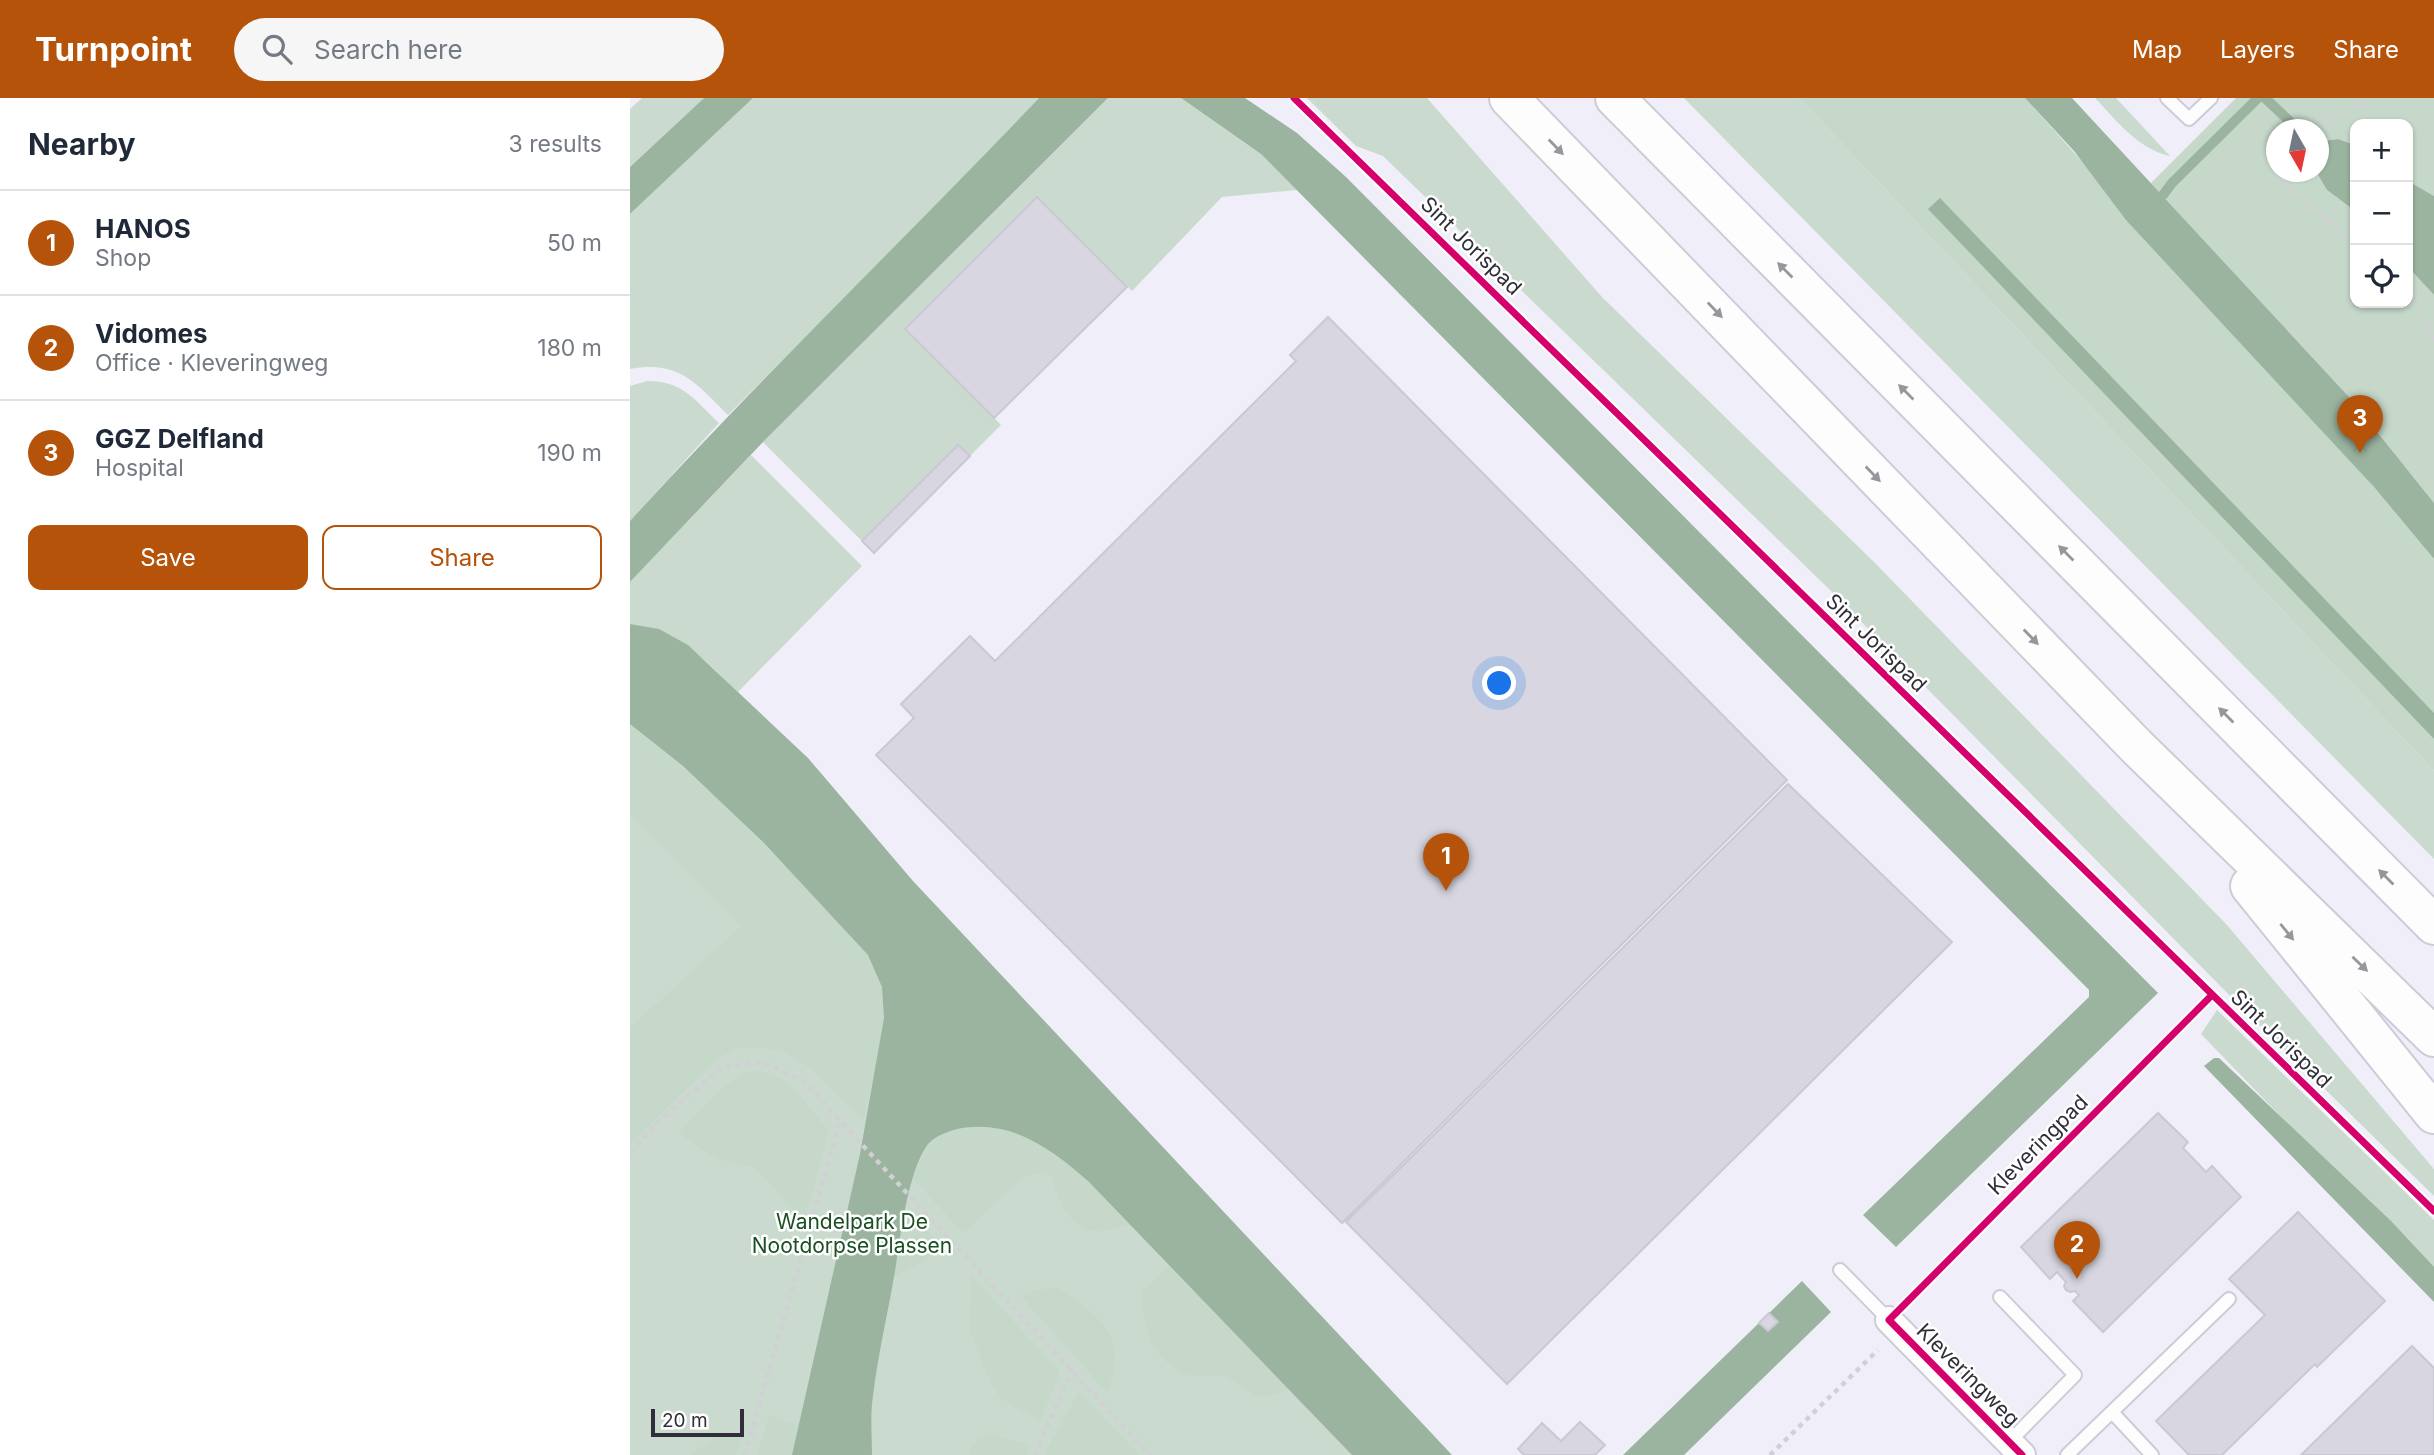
<!DOCTYPE html>
<html lang="en">
<head>
<meta charset="utf-8">
<style>
  body { margin:0; font-family:Inter,sans-serif; background:#f6f6f7; color:#1f2937 }
  .controls { position:absolute; right:21px; top:21px; display:grid; overflow:hidden; border-radius:14px; box-shadow:0 2px 5px #0004 }
  .controls button { width:63px; height:63px; display:grid; place-items:center; padding:0; border:0; border-bottom:2px solid #e0e1e3; background:#fff; color:#1f2937; font:35px sans-serif }
  .compass { position:absolute; left:1636px; top:21px; width:63px; height:63px; border-radius:50%; background:#fff; box-shadow:0 2px 5px #0004; rotate:171deg }
  .scale { position:absolute; left:21px; bottom:18px; width:93px; box-sizing:border-box; padding-left:7px; border:4px solid #2f2e39; border-top:0; font-size:19px; line-height:24px; white-space:nowrap; color:#2f2e39; -webkit-text-stroke:5px #fff; paint-order:stroke }
  .you { position:absolute; left:870px; top:586px; width:24px; height:24px; margin:-18px; border:5px solid #fff; border-radius:50%; background:#1a73e8; box-shadow:0 0 0 10px #1a73e833 }
  .badge { display:grid; place-items:center; width:46px; height:46px; border-radius:50%; background:#b45309; color:#fff; font-size:23px; font-weight:700 }
  .pin { position:absolute; translate:-50% -58px; filter:drop-shadow(0 2px 4px #0008) }
  .pin::after { content:''; position:absolute; top:37px; width:24px; height:21px; background:inherit; clip-path:polygon(0 0,100% 0,50% 100%) }
  .list { margin:0; padding:0; list-style:none }
  h2 { display:flex; justify-content:space-between; align-items:center; height:91px; margin:0; padding:0 28px; font-size:30px }
  h2 small { font-size:23px; font-weight:400; color:#747a83 }
  .list li { display:grid; grid-template-columns:46px 1fr auto; gap:21px; align-items:center; box-sizing:border-box; height:105px; padding:0 28px; border-top:2px solid #e0e1e3 }
  .list b { display:block; font-size:26px; white-space:nowrap }
  .list p { margin:0; font-size:23px; white-space:nowrap; color:#747a83 }
  .list em { font-size:23px; font-style:normal; color:#747a83 }
  .actions { display:flex; gap:14px; padding:21px 28px }
  .actions a { flex:1; padding:16px 0; border:2px solid #b45309; border-radius:14px; text-align:center; font-size:24px; color:#b45309 }
  .actions .main { background:#b45309; color:#fff }
  .icon { flex:none; width:38px; height:38px; fill:none; stroke:currentColor; stroke-width:2; stroke-linecap:round; stroke-linejoin:round }
  .map { position:relative; flex:none; width:1804px; height:1357px; overflow:hidden }
  header { display:flex; align-items:center; gap:42px; box-sizing:border-box; height:98px; padding:0 35px; background:#b45309; color:#fff }
  header strong { font-size:33px }
  nav { display:flex; gap:38px; margin-inline-start:auto; font-size:24px }
  .search { width:490px; height:63px; background:#f6f6f7; display:flex; align-items:center; gap:18px; box-sizing:border-box; padding:0 24px; border-radius:38px; color:#747a83; font-size:26px }
  main { display:flex }
  aside { flex:1; background:#fff }
  .map>svg:first-child { display:block }
  .green { fill:#cadacf }
  .forest { fill:#c5d8ca }
  .water { fill:#9bb49f }
  .lines { fill:none; stroke-linecap:round; stroke-linejoin:round }
  .stream { stroke:#9bb49f; stroke-width:10 }
  .building { fill:#d8d7e1; stroke:#cac8d3; stroke-width:2 }
  .service-casing { stroke:#cdccd6; stroke-width:16 }
  .minor-casing { stroke:#cdccd6; stroke-width:30 }
  .motorway-casing { stroke:#cdccd6; stroke-width:42 }
  .path { stroke:#d1d0d4; stroke-width:4.5; stroke-dasharray:5 5; stroke-linecap:butt }
  .service { stroke:#fdfdfe; stroke-width:12 }
  .minor { stroke:#fdfdfe; stroke-width:26 }
  .motorway { stroke:#fdfdfe; stroke-width:38 }
  .cycleway-casing { stroke:#fff; stroke-width:11 }
  .cycleway { stroke:#d6006c; stroke-width:7 }
  .oneway { fill:#96969c }
  .labels { text-anchor:middle; stroke-width:5; stroke-linejoin:round; paint-order:stroke }
  .street-label { font-size:21px; fill:#2f2e39; stroke:#fff }
  .park-label { font-size:21px; fill:#1a5023; stroke:#fff }
</style>
</head>
<body>
<header>
<strong>Turnpoint</strong>
<div class="search"><svg class="icon" aria-label="search" viewBox="0 0 24 24"><circle cx="10" cy="10" r="6"/><path d="M15 15l6 6"/></svg>Search here</div>
<nav><a>Map</a><a>Layers</a><a>Share</a></nav>
</header>
<main>
<aside>
<h2>Nearby<small>3 results</small></h2>
<ul class="list">
<li><span class="badge">1</span><div><b>HANOS</b><p>Shop</p></div><em>50 m</em></li>
<li><span class="badge">2</span><div><b>Vidomes</b><p>Office · Kleveringweg</p></div><em>180 m</em></li>
<li><span class="badge">3</span><div><b>GGZ Delfland</b><p>Hospital</p></div><em>190 m</em></li>
</ul>
<div class="actions"><a class="main">Save</a><a>Share</a></div>
</aside>
<div class="map">
<svg width="1804" height="1357" viewBox="0 0 1804 1357">
  <rect width="100%" height="100%" fill="#f0eff9"/>
  <!-- green -->
  <path class="green" d="M12,0h62l-74,69v-58z
    M123,0h286l-96,101 -215,216c-32,-32 -49,-55 -98,-46v-155z
    M478,0h73l80,56 36,36 -75,7 -90,94 -95,-94 -132,131 96,97 -31,31 -12,-11 -96,96 -99,-99z
    M677,0h120l175,199 272,265 353,363 207,244v27l-196,-192 -406,-412 -449,-436 -27,-10z
    M1054,0h115l635,673v88z
    M1465,0h21l54,58c-32,-7 -53,-35 -75,-58z
    M17,283c37,0 47,19 72,42l-89,98v-135z
    M121,357l111,111 -124,126c-39,-37 -53,-57 -108,-68v-42z
    M0,575l760,782h-760z
    M1587,912l217,210v55l-233,-241z"/>
  <!-- forest -->
  <path class="forest" d="M1169,0h226l349,389 60,72v212z
    M1606,0h198v98l-26,-15v-57h-53v21l-17,-6 -15,2 -4,6 -1,-17h-42v42h41l10,18 28,21v92h53v-36l26,28v208l-84,-105 -199,-215z
    M0,626c69,54 127,112 187,176 23,25 59,53 65,89 7,40 -10,92 -18,132l-54,-53 -28,-17 -23,-4 -20,1 -20,9 -89,87v-116l111,-102 -111,-112z
    M128,973l22,7 13,9 36,44 -25,91 -50,-56c-31,0 -50,-15 -75,-33l40,-41 23,-19z
    M343,1028c69,2 112,52 156,99 -10,2 -23,7 -34,6 -26,-2 -39,-34 -43,-55l-9,-4 -20,5 -59,56 -51,-54c16,-40 16,-44 60,-53z
    M275,1113l39,35 -29,20 -21,10z
    M539,1168l120,123c-38,15 -32,5 -63,-12 -7,-3 -28,-1 -38,-2 -8,-1 -12,-5 -18,-10 -24,-20 -25,-43 -29,-73z
    M341,1177l89,97 -19,48 -24,-11 -17,-12 -9,-13 -21,-53z
    M429,1190c45,32 69,47 48,105l-87,-98 23,-6z
    M449,1294l61,63h-93l-2,-2z
    M139,1317l30,11 -7,29h-35z
    M113,1335l-7,22h-46l22,-15z
    M361,1337l40,10 -5,10h-56v-6l8,-9z"/>
  <!-- water -->
  <path class="water" d="M74,0h49l-123,116v-47z
    M409,0h69l-345,344 -133,140v-61c132,-145 274,-281 409,-423z
    M551,0h64l52,35 49,44 812,816 -262,254 -33,-32 226,-218v-7l-828,-836z
    M1395,0h47l278,300 84,105v56l-60,-72 -248,-267 -52,-69z
    M1708,41l17,6v66l-28,-21 -10,-17 2,-26 4,-6z
    M1778,83l26,15v99l-26,-28z
    M1310,100l494,515v26l-506,-530z
    M0,526l29,5 29,16 120,113 105,123 539,574h-100l-263,-273c-37,-33 -79,-64 -132,-53 -11,3 -25,8 -31,18 -18,27 -25,86 -30,118 -7,44 -18,88 -23,131 -3,19 -1,40 -1,59h-80l68,-301 24,-136 -2,-31 -14,-32 -104,-112 -81,-77 -53,-42z
    M1584,960h5l172,163 43,46v35l-230,-236z
    M1172,1183l29,31 -147,143h-61z"/>
  <g class="lines">
    <!-- stream -->
    <path class="stream" d="M1635,0l34,32
      M1533,97l9,-12 86,-85"/>
  </g>
  <!-- building -->
  <path class="building" d="M407,99l90,90 -133,131 -89,-89z
    M698,219l459,463 -445,443 -466,-468 38,-37 -13,-14 69,-68 25,25 301,-300 -6,-6z
    M328,347l12,11 -96,97 -12,-12z
    M1158,686l164,158 -445,442 -161,-162z
    M1528,1015l30,29 -5,6 23,24 6,-6 29,31 -138,135 -30,-31 6,-6 -4,-4 -5,1 -4,-2 -2,-4 2,-4 -9,-10 -7,7 -29,-32z
    M1668,1114l87,89 -68,66 -2,-3 -93,91h-33l-33,-34 109,-106 -36,-36z
    M1139,1215l9,9 -10,9 -9,-8z
    M1782,1248l22,22v87h-133z
    M950,1324l25,23 -10,10h-71l-6,-6 24,-26 19,18z"/>
  <g class="lines">
    <defs>
      <path id="service" d="M1537,0l22,21 22,-21
        M1210,1172l49,50
        M1370,1199l75,78 -66,67
        M1482,1314l40,43
        M1437,1357l162,-156"/>
      <path id="minor" d="M1259,1222l133,135"/>
      <path id="motorway" d="M879,0l627,648 298,291
        M985,0l819,827
        M1620,788l184,228"/>
    </defs>
    <!-- service casing -->
    <use href="#service" class="service-casing"/>
    <!-- minor casing -->
    <use href="#minor" class="minor-casing"/>
    <!-- motorway casing -->
    <use href="#motorway" class="motorway-casing"/>
    <!-- path -->
    <path class="path" d="M1685,32l54,-32
      M1647,74l5,8 73,65
      M1778,195l9,12 17,37
      M0,1055l29,-32 62,-54 42,-5 40,19 347,374
      M115,1357l95,-334
      M405,1357l37,-86
      M1140,1357l108,-105"/>
    <!-- service -->
    <use href="#service" class="service"/>
    <!-- minor -->
    <use href="#minor" class="minor"/>
    <!-- motorway -->
    <use href="#motorway" class="motorway"/>
    <defs>
      <path id="cycleway" d="M664,0l1140,1113
        M1392,1357l-133,-135 323,-325"/>
    </defs>
    <!-- cycleway casing -->
    <use href="#cycleway" class="cycleway-casing"/>
    <!-- cycleway -->
    <use href="#cycleway" class="cycleway"/>
  </g>
  <!-- one-way arrows -->
  <defs><path id="oneway-solid" d="M-6-.8H1V-3.2L6.5 0L1 3.2V.8H-6Z" transform="scale(1.75)"/></defs>
  <g class="oneway">
    <use href="#oneway-solid" transform="translate(926 49) rotate(46)"/>
    <use href="#oneway-solid" transform="translate(1155 172) rotate(-135)"/>
    <use href="#oneway-solid" transform="translate(1085 212) rotate(46)"/>
    <use href="#oneway-solid" transform="translate(1276 294) rotate(-135)"/>
    <use href="#oneway-solid" transform="translate(1243 376) rotate(46)"/>
    <use href="#oneway-solid" transform="translate(1436 455) rotate(-135)"/>
    <use href="#oneway-solid" transform="translate(1401 539) rotate(46)"/>
    <use href="#oneway-solid" transform="translate(1596 617) rotate(-135)"/>
    <use href="#oneway-solid" transform="translate(1756 779) rotate(-135)"/>
    <use href="#oneway-solid" transform="translate(1657 834) rotate(51)"/>
    <use href="#oneway-solid" transform="translate(1730 866) rotate(44)"/>
  </g>
  <g class="labels">
    <!-- street labels -->
    <g class="street-label">
      <text transform="translate(841 148) rotate(44)" y="7">Sint Jorispad</text>
      <text transform="translate(1246 545) rotate(44)" y="7">Sint Jorispad</text>
      <text transform="translate(1651 941) rotate(44)" y="7">Sint Jorispad</text>
      <text transform="translate(1408 1047) rotate(-45)" y="7">Kleveringpad</text>
      <text transform="translate(1338 1277) rotate(45)" y="7">Kleveringweg</text>
    </g>
    <!-- park labels -->
    <g class="park-label">
      <text x="222" y="1131">Wandelpark De<tspan x="222" dy="24">Nootdorpse Plassen</tspan></text>
    </g>
  </g>
</svg>
<div class="controls">
<button>+</button>
<button>−</button>
<button><svg class="icon" aria-label="locate" viewBox="0 0 24 24"><circle cx="12" cy="12" r="6"/><path d="M12 2v4M12 18v4M2 12h4M18 12h4"/></svg></button>
</div>
<svg class="compass" viewBox="-18 -18 36 36"><path d="M0-13l5 13h-10z" fill="#e53935"/><path d="M0 13l5-13h-10z" fill="#747a83"/></svg>
<div class="scale">20 m</div>
<div class="you"></div>
<div class="pin badge" style="left:816px;top:793px">1</div>
<div class="pin badge" style="left:1447px;top:1181px">2</div>
<div class="pin badge" style="left:1730px;top:355px">3</div>
</div>
</main>
</body>
</html>
